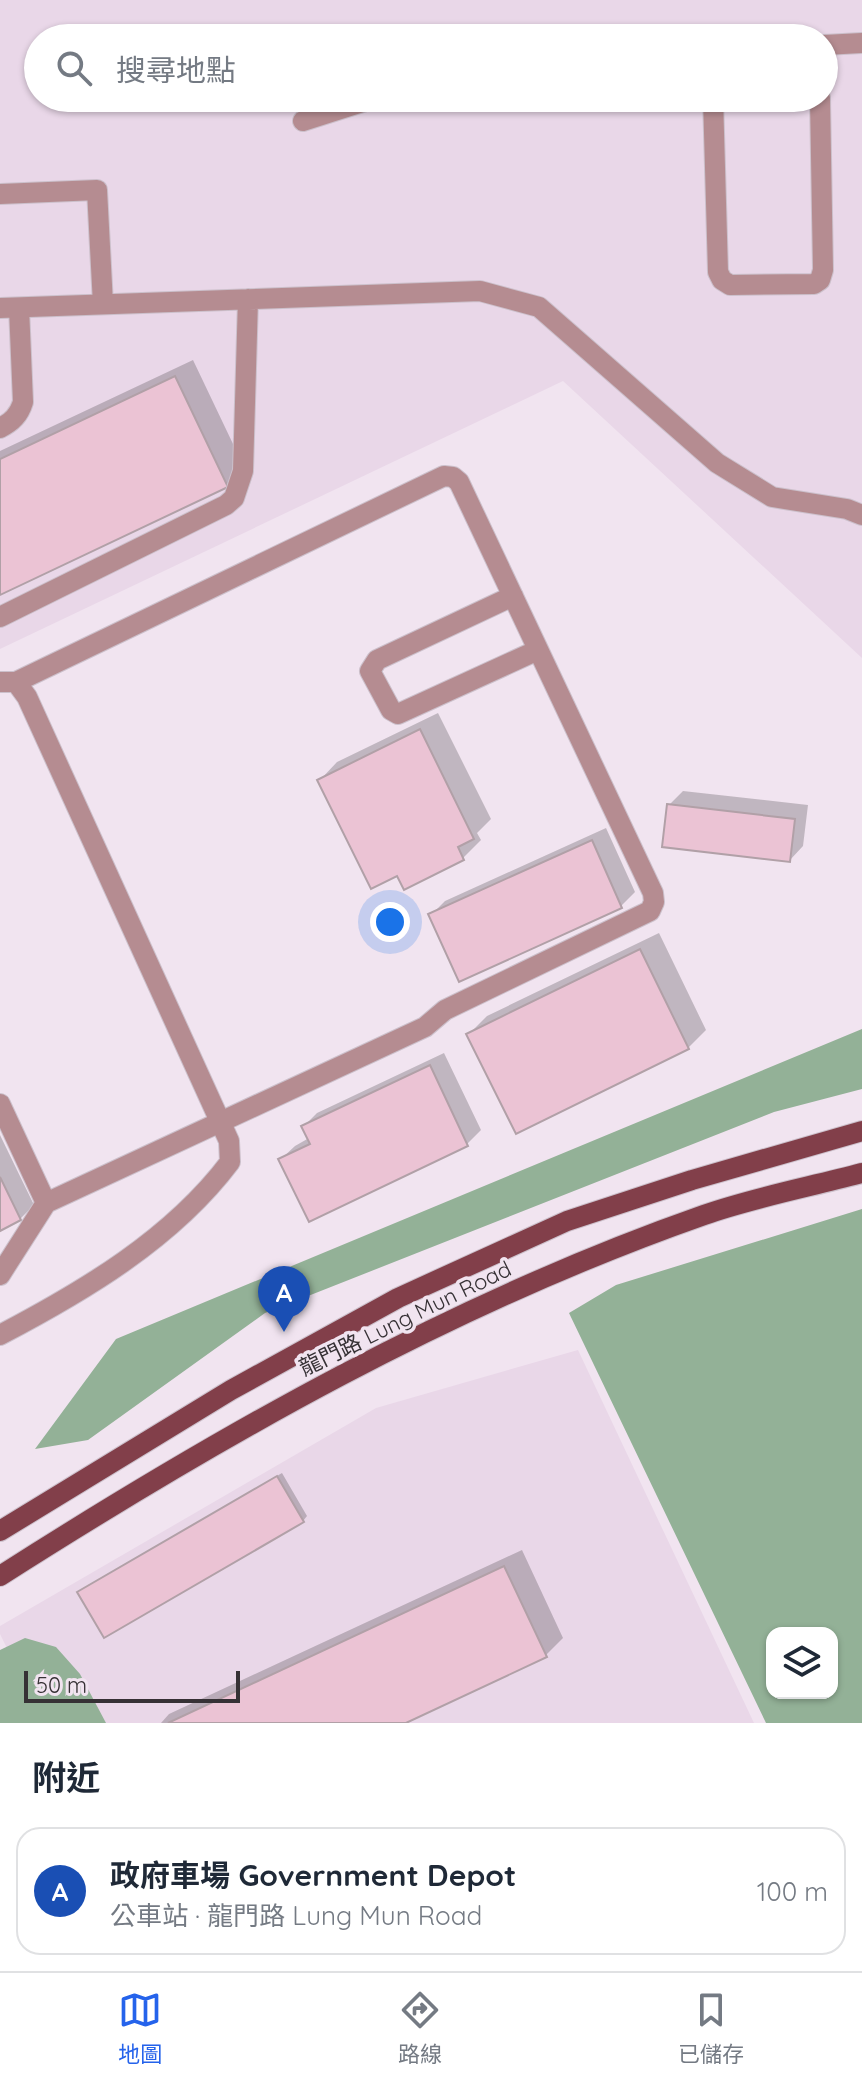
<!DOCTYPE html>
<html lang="zh-TW">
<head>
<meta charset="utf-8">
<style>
  body { margin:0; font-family:Quicksand,"Noto Sans TC",sans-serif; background:#f2f2f3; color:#1f2937 }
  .controls { position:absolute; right:24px; bottom:24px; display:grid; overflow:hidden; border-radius:16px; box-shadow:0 2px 6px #0004 }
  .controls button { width:72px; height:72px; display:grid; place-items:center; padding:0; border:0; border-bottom:2px solid #e0e1e3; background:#fff; color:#1f2937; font:40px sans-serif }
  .scale { position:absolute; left:24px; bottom:20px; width:216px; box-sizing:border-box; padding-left:8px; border:4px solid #363135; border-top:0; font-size:22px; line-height:28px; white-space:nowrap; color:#363135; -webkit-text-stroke:6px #f1e4f0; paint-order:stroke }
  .you { position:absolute; left:390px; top:922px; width:28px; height:28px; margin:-20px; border:6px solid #fff; border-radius:50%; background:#1a73e8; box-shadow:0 0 0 12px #1a73e833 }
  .badge { display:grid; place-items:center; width:52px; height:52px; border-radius:50%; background:#2563eb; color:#fff; font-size:26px; font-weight:700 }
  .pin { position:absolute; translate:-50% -66px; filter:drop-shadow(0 2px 4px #0008) }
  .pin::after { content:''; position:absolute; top:42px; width:28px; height:24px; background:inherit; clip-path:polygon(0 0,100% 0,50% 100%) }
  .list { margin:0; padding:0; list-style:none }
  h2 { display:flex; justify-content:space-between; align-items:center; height:104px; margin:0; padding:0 32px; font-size:34px }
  h2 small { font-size:26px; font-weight:400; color:#747a83 }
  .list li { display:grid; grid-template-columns:52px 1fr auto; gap:24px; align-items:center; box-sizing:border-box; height:128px; margin:0 16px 16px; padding:0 16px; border:2px solid #e0e1e3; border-radius:24px }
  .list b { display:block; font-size:30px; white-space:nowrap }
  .list p { margin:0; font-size:26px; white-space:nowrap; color:#747a83 }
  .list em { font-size:26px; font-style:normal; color:#747a83 }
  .icon { flex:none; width:44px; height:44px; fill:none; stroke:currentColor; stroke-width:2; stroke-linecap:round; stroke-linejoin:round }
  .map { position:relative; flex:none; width:862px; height:1723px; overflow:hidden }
  .search { position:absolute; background:#fff; box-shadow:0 2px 6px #0004; left:24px; right:24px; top:24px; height:88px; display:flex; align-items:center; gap:20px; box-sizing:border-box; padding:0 28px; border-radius:44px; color:#747a83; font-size:30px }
  .sheet { height:248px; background:#fff }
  nav { display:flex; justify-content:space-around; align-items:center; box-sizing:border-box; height:112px; border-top:2px solid #e0e1e3; background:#fff; font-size:22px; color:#747a83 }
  nav a { display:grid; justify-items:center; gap:4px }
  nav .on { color:#2563eb }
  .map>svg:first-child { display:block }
  .built { fill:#e9d7e8; fill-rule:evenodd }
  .forest { fill:#93b197; fill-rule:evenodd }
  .shadow { fill:#0003 }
  .building { fill:#ebc3d4; stroke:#b1a0a7; stroke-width:2 }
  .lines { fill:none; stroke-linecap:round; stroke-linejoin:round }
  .minor-casing { stroke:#ccc0cb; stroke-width:22 }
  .major-casing { stroke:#ccc0cb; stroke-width:22 }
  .minor { stroke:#b58c91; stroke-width:20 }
  .major { stroke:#823f4a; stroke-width:20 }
  .labels { text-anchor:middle; stroke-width:7; stroke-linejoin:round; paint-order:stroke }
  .street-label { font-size:22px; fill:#363135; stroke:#f1e4f0 }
</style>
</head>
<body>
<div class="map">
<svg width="862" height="1723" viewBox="0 0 862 1723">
  <rect width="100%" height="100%" fill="#f1e4f0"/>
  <!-- built -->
  <path class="built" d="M0,0h862v658l-299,-277 -563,268zM38,38h786v60h-786z
    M578,1350l176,373h-710l-44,-89v-8l376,-218z"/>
  <!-- forest -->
  <path class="forest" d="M862,1029v60l-88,23 -509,201 -177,127 -53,9 81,-110z
    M862,1209v514h-96l-197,-410 47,-28zM832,1633v60h-60v-60z
    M25,1638l31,9 24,27 26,49h-106v-73z"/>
  <!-- shadow -->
  <path class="shadow" d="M193,360l51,107 -18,18 -226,108v-142z
    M438,713l53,106 -14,14 4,7 -18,18 -58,29 -7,-13 -78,-94 17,-18z
    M683,791l125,14 -5,41 -13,14 -121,-55z
    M606,828l29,64 -14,14 -190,9 14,-14z
    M659,933l47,97 -18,18 -219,-14 18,-18z
    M444,1053l37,77 -14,14 -186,15 14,-13 14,-8 -5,-12 13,-13z
    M0,1135l34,70 -14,14 -20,9z
    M282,1473l25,43 -4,5 -220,68z
    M522,1550l41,88 -18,18 -144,67h-240l8,-9z"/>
  <!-- building -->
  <path class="building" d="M175,376l53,111 -228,108v-136z
    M420,729l54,110 -16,8 6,13 -60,30 -7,-14 -26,13 -54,-109z
    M667,804l128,15 -5,43 -128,-15z
    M592,840l30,68 -163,74 -31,-68z
    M640,949l49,100 -173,85 -50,-100z
    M430,1065l38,81 -159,76 -31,-63 32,-15 -9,-18z
    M0,1177l21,43 -21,11z
    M277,1476l27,46 -200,116 -27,-46z
    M504,1566l43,91 -141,66h-238z"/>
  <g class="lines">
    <defs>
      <path id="minor" d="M824,45l38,-2
        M713,98l5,174 4,8 8,5 84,-1 6,-4 3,-10 -3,-172
        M303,121l72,-23
        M0,194l97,-4 6,114
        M0,308l480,-17 59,16 178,156 55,34 75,12 15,6
        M0,428c12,-6 19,-13 23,-26l-4,-94
        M513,596l-136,64 -7,11 21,39 7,4 140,-64
        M0,617l226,-112 8,-7 9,-27 5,-172
        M0,682h16l428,-206 9,1 6,5 194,411 1,9 -4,9 -205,99 -20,17 -379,176
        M0,1104l46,99 -46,72
        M0,1335c84,-44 172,-96 230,-173l-1,-21 -202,-444 -11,-15"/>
      <path id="major" d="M0,1531l231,-141 167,-92 169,-77 125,-41 170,-49
        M0,1576c223,-142 453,-273 704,-361 51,-18 106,-28 158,-42"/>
    </defs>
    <!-- minor casing -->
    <use href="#minor" class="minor-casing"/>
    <!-- major casing -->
    <use href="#major" class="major-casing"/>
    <!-- minor -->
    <use href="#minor" class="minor"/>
    <!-- major -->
    <use href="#major" class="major"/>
  </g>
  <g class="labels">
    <!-- street labels -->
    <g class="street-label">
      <text transform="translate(405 1318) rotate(-26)" y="8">龍門路 Lung Mun Road</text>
    </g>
  </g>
</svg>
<div class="controls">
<button><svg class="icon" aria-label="layers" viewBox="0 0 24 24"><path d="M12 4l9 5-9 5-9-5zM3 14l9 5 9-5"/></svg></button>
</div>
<div class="scale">50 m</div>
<div class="you"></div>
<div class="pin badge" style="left:284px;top:1332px;background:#1a4fb4">A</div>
<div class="search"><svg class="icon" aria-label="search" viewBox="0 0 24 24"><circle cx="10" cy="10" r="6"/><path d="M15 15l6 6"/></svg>搜尋地點</div>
</div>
<section class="sheet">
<h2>附近<small></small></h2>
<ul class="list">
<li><span class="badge" style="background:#1a4fb4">A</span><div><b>政府車場 Government Depot</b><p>公車站 · 龍門路 Lung Mun Road</p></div><em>100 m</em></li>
</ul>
</section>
<nav>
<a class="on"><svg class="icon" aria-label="map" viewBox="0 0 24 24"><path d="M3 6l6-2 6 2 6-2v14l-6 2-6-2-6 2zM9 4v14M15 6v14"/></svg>地圖</a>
<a><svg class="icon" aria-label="directions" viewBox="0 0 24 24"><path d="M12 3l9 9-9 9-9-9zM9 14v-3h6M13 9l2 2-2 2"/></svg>路線</a>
<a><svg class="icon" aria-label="saved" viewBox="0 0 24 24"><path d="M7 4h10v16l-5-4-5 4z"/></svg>已儲存</a>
</nav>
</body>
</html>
